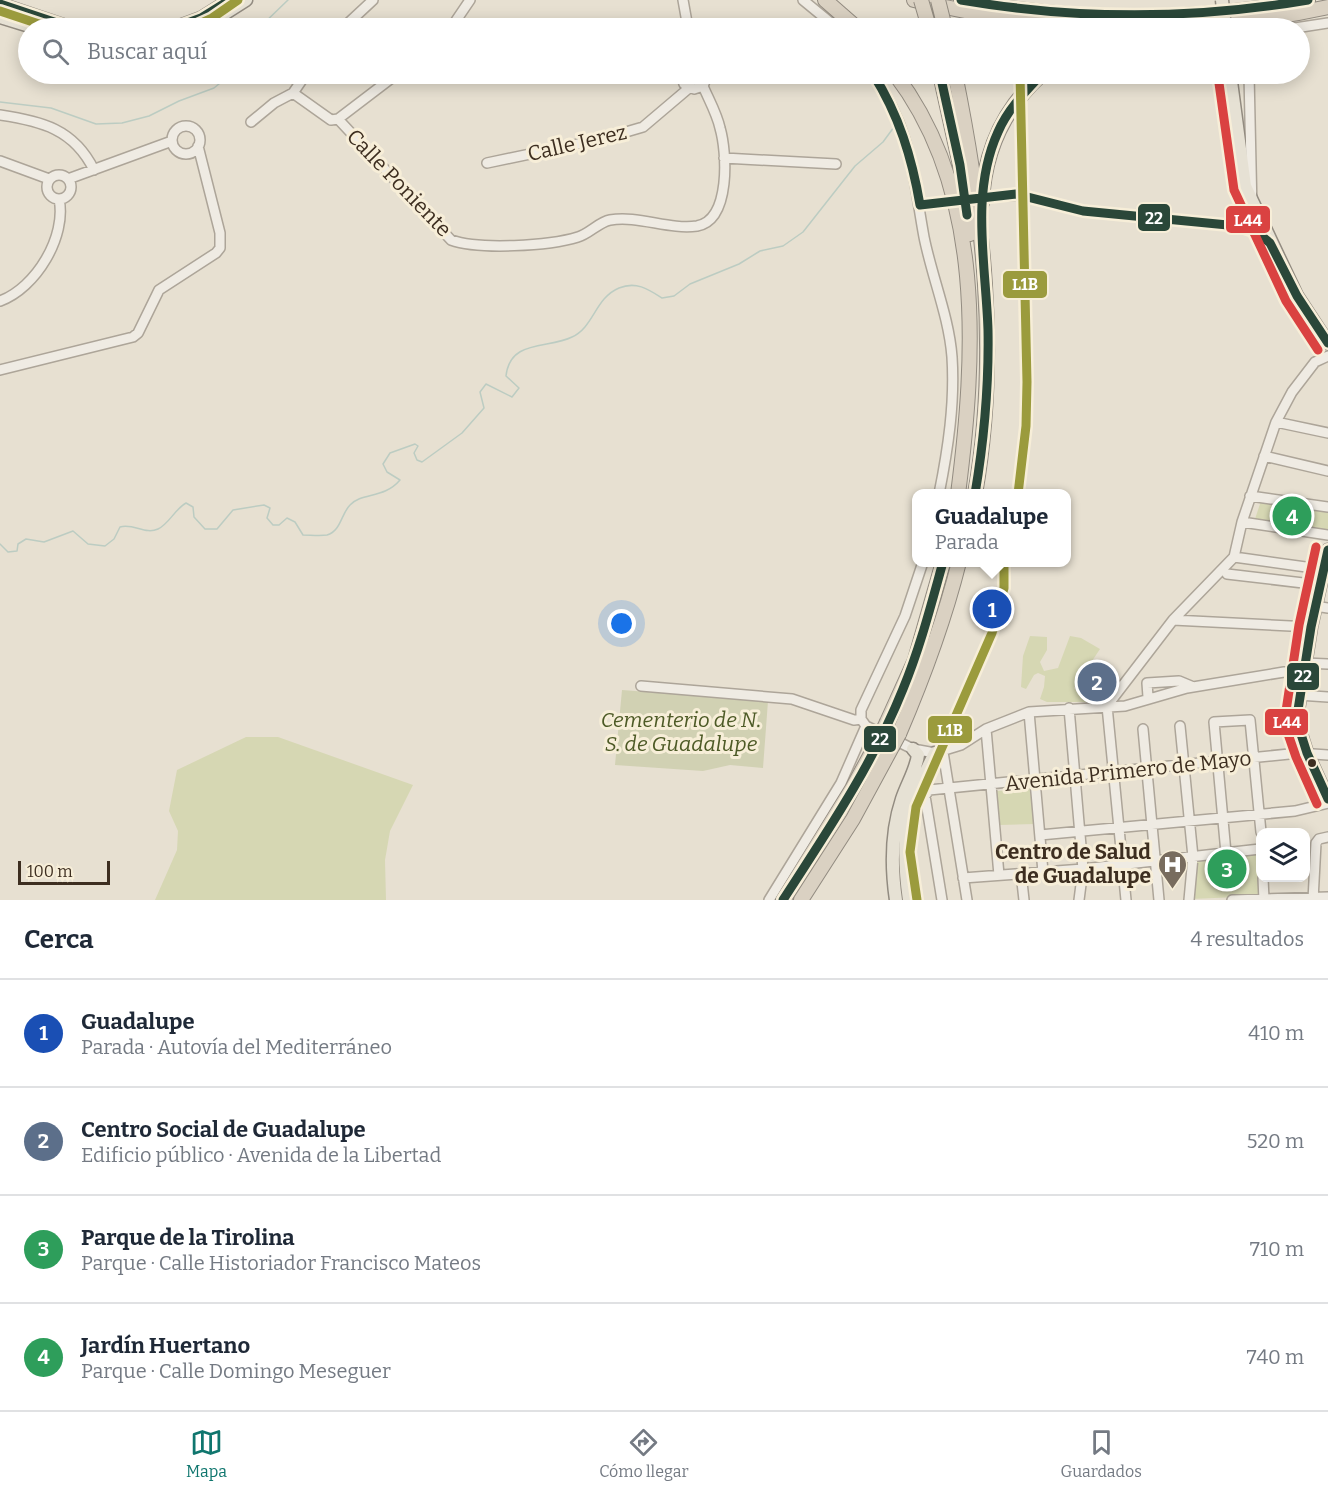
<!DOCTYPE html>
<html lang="es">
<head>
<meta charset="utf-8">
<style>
  body { margin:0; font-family:Bitter,serif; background:#f6f6f7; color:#1f2937 }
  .controls { position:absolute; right:18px; bottom:18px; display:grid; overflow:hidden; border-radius:12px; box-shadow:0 3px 15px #0003 }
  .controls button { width:54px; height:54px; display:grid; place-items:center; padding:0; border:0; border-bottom:2px solid #e0e1e3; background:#fff; color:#1f2937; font:30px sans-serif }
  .scale { position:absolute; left:18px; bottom:15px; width:92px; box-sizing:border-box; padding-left:6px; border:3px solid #3d2e20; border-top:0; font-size:16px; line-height:21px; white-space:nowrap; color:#3d2e20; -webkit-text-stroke:4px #f7eed8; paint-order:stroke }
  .you { position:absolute; left:622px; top:624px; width:21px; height:21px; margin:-15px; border:4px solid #fff; border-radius:50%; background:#1a73e8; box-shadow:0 0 0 9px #1a73e833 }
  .badge { display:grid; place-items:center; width:39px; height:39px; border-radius:50%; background:#0f766e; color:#fff; font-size:20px; font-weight:700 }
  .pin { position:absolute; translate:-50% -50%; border:3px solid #fff; box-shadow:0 2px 6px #0006 }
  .popup { position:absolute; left:912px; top:489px; width:159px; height:78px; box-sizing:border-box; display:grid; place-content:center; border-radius:12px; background:#fff; filter:drop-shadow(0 2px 4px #0005); font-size:20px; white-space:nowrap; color:#747a83 }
  .popup b { font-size:22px; color:#1f2937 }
  .popup::after { content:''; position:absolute; left:50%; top:100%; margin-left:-12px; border:12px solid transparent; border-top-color:#fff }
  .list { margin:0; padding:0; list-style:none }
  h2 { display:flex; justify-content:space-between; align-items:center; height:78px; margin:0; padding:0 24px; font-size:26px }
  h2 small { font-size:20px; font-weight:400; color:#747a83 }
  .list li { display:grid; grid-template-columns:39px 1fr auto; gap:18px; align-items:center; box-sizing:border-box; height:108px; padding:0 24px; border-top:2px solid #e0e1e3 }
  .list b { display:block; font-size:22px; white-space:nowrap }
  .list p { margin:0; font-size:20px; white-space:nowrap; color:#747a83 }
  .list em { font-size:20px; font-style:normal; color:#747a83 }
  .icon { flex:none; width:33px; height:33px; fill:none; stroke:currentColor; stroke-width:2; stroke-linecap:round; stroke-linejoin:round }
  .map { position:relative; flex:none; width:1328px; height:900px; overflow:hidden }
  .search { position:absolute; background:#fff; box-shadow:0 3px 15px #0003; left:18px; right:18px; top:18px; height:66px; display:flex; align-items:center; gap:15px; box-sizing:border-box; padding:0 21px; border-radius:33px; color:#747a83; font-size:22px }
  .sheet { height:510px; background:#fff }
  nav { display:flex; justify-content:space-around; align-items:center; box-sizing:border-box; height:84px; border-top:2px solid #e0e1e3; background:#fff; font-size:16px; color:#747a83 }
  nav a { display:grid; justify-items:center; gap:3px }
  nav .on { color:#0f766e }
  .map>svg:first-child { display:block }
  .green { fill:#d6d7b3 }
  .cemetery { fill:#d1d1b3 }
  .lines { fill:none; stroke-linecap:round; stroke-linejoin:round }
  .stream { stroke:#bcccc2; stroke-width:1.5 }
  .minor-casing { stroke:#ada599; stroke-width:12 }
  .major-casing { stroke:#928b80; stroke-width:15 }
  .highway-casing { stroke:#928b80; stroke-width:16 }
  .minor { stroke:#efebe3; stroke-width:9 }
  .major { stroke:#e6e1d4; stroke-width:12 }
  .highway { stroke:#dad1c2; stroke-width:14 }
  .major-bridge-casing { stroke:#928b80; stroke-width:15; stroke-linecap:butt }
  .highway-bridge-casing { stroke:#928b80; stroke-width:16; stroke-linecap:butt }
  .major-bridge { stroke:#e6e1d4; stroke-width:12 }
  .highway-bridge { stroke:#dad1c2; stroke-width:14 }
  .bus-1-casing { stroke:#f7eed8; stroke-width:14 }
  .bus-2-casing { stroke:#f7eed8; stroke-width:14 }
  .bus-1 { stroke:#2a4739; stroke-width:9 }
  .bus-2 { stroke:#da4241; stroke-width:9 }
  .tram-1-casing { stroke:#f7eed8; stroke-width:14 }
  .tram-2-casing { stroke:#f7eed8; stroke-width:14 }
  .tram-1 { stroke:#9b9b3d; stroke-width:9 }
  .tram-2 { stroke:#9b9b3d; stroke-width:9 }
  .bus-dot { fill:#3d2e20; stroke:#f7eed8; stroke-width:2 }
  .labels { text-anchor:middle; stroke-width:6; stroke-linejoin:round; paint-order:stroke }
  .street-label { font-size:21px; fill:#3d2e20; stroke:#f7eed8 }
  .park-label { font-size:21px; font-style:italic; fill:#4d5a26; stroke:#f7eed8 }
  .poi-label { font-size:21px; font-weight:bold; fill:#3d2e20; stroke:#f7eed8; text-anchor:end }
  .line-badge { stroke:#f7eed8; stroke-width:2 }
  .badge-label { font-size:16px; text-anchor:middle; font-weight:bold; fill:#fff }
</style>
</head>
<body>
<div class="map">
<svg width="1328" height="900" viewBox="0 0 1328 900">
  <rect width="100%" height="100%" fill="#e7e0d1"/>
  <!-- green -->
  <path class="green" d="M1261,501l67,9v21l-74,-9z
    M1030,636l17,1v13l-7,12 4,9 14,-3 12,-32 11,2 19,11 -26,39 13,14h-40l-7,-3 4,-12 1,-11 -7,-3 -4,2 -8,14 -5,-2 2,-31z
    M246,737h32l135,48 -23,46 -5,29 1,40h-231l22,-50 1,-19 -9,-20 8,-41z
    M1032,789l3,35 -36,1 -3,-34z
    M1260,853l2,43 -71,3 3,-39z"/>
  <!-- cemetery -->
  <path class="cemetery" d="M622,690l146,11 -5,67 -33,-3 -27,6 -88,-6z"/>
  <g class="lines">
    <!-- stream -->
    <path class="stream" d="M259,28l29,-28
      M0,102l51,6 45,16 26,-1 27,-7 30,-15 35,-13 17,-14
      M0,544l8,8 9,-1 1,-7 8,-5 18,3 29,-11 15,13 17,2 9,-7 6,-12c14,-4 25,8 38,2 11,-5 17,-20 28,-26l7,4 1,10 11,12h12l16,-19 31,-5 6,3 -3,10 6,7h6l8,-7 8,4 8,13c7,0 17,1 24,0 14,-4 14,-21 23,-30 12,-13 34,-6 50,-25l-13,-8 -4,-8 7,-11 25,-9 3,2 -4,7 3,7 5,2 40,-29 22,-25 -4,-16 6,-8 26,13 7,-9 -13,-12c4,-37 42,-27 66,-39 22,-10 23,-39 47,-49 17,-7 29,1 43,10l12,-2 16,-12 49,-20 21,-13 23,-5 20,-14 52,-66 28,-24 11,-15"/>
    <defs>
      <path id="minor" d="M683,0l5,28
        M803,0l34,28
        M343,28l30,-28
        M451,28l19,-28
        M1295,28l33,-5
        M681,74l3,10 10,5 9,-3 5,-12
        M708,74h43
        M873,74c39,58 39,97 51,163 8,40 25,80 28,120 3,46 -4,92 -13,137
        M293,93l38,27 7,-1 59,-45
        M0,115c41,6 74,14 94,55
        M338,119l113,121c28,10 98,6 127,-3 11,-3 21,-15 32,-17 28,-5 59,10 87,6 34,-6 30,-74 23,-98 -3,-14 -11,-28 -17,-42
        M251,122l23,-19 19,-10 13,-19
        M172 140a14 14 0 1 1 28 0a14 14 0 1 1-28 0Z
        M724,158l112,6
        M0,161l49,18
        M487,163l115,-24 41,-12 46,-39
        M47 187a12 12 0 1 1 24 0a12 12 0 1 1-24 0Z
        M68,179l104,-38
        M992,196l30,-1 61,16 155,15 20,7 12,10
        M920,205l27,-3
        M1245,223l7,-12 -3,-137
        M0,301c36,-13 67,-65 59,-102
        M0,370l133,-33 5,-4 21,-43 57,-37 4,-5v-15l-22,-87
        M1276,422l52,11
        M1264,456l64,15
        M1250,496l78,11
        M1242,522l86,13
        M1234,557l94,13
        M923,562l-18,54 -44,94v9l5,7 47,23 22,4 26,-8 25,-16 43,-17 96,-6 62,-18 97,-16 18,2
        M1227,574l93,11
        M1315,606l13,2
        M1173,620l138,7
        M1305,663l23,1
        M641,686l151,13 62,21 7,-1
        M1298,695l30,2
        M1148,697l-1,-14 32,-2 12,5
        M1107,706l66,-86 61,-63 8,-35 34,-100 16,-30 23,-30 13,-6
        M1107,706l19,194
        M1069,708l14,161 -4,31
        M1029,712l14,160
        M1180,726l13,131 -4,43
        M986,729l13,146
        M1143,729l16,171
        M943,752l24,148
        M1040,835l255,-24 33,-8
        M1316,843l3,-4 9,-2
        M1226,853l-12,-131 36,-2 11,112
        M1021,873l3,27
        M963,878l120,-9 177,-20
        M1263,878l1,22
        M769,900l72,-117 25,-57
        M942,900l-17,-104 4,-6 370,-37 29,2
        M1232,900l96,-3
        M1313,900l3,-57"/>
      <path id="major" d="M0,4l72,24
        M0,17l36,11
        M174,28l27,-10 29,-18
        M202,28l44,-28
        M1230,74l15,112 52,110 31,47
        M1328,550l-17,77 -13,83 1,18 8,25 21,46
        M896,900c-5,-34 -5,-68 6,-101 5,-15 14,-29 16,-44l-5,-6
        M909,900c-9,-63 -3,-91 26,-147"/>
      <path id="highway" d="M825,0l32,28
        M914,0c136,33 277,37 414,7
        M961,0c115,22 232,22 347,0
        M895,74c90,118 81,280 63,420
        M940,74l20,91 10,69
        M955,74c28,138 45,279 20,420
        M982,203c2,-51 22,-95 60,-129
        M887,722l28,-62 28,-98
        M899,734c24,-56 45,-112 60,-172
        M783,900l69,-111 26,-48
        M801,900l52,-81 39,-72"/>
    </defs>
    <!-- minor casing -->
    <use href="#minor" class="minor-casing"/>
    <!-- major casing -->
    <use href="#major" class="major-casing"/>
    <!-- highway casing -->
    <use href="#highway" class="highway-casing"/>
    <!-- minor -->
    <use href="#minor" class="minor"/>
    <!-- major -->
    <use href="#major" class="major"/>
    <!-- highway -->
    <use href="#highway" class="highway"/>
    <defs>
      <path id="major-bridge" d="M1222,0l3,28"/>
      <path id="highway-bridge" d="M921,0l7,24
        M938,0l7,28
        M878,741l9,-19
        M892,747l7,-13"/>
    </defs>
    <!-- major-bridge casing -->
    <use href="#major-bridge" class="major-bridge-casing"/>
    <!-- highway-bridge casing -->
    <use href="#highway-bridge" class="highway-bridge-casing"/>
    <!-- major-bridge -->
    <use href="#major-bridge" class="major-bridge"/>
    <!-- highway-bridge -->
    <use href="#highway-bridge" class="highway-bridge"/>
    <defs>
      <path id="bus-1" d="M961,0c117,20 230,20 347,0
        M0,4l72,24
        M174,28l27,-10 29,-18
        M873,74c26,41 39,84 47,131
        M940,74l20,91 7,50
        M920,205l96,-11 67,17 155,15 20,7 12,10 27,53 31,47
        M975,494c9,-54 14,-109 13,-164 -2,-65 -18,-137 10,-198 10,-23 27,-40 44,-58
        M1328,550l-17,77 -13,83 1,18 8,25 21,46
        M783,900c44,-68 90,-136 120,-211 17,-41 28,-84 40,-127"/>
      <path id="bus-2" d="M1218,76l16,114 52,111 32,49
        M1316,547l-17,78 -13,86 1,20 9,26 21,47"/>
    </defs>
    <!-- bus-1 casing -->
    <use href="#bus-1" class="bus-1-casing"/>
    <!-- bus-2 casing -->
    <use href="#bus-2" class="bus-2-casing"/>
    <!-- bus-1 -->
    <use href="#bus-1" class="bus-1"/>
    <!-- bus-2 -->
    <use href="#bus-2" class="bus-2"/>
    <defs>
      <path id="tram-1" d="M1018,494l8,-68 1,-44 -7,-308
        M917,900l-7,-48 6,-45 76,-174 12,-45v-26"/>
      <path id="tram-2" d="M0,11l51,17
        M190,28l22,-10 26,-18"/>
    </defs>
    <!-- tram-1 casing -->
    <use href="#tram-1" class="tram-1-casing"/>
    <!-- tram-2 casing -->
    <use href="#tram-2" class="tram-2-casing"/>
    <!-- tram-1 -->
    <use href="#tram-1" class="tram-1"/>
    <!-- tram-2 -->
    <use href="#tram-2" class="tram-2"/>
  </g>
  <!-- icons -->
  <defs>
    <symbol id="hospital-pin" viewBox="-11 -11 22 30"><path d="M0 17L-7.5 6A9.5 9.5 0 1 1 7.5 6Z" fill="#786c5e" stroke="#f7eed8"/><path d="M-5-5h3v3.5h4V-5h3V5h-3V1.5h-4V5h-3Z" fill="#fff"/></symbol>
  </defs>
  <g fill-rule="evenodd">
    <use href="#hospital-pin" x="1156" y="848" width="33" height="45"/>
  </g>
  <!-- markers -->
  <circle class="bus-dot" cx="1312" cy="763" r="5"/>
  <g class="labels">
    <!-- street labels -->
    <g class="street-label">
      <text transform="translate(577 143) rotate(-13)" y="7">Calle Jerez</text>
      <text transform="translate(399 183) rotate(46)" y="7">Calle Poniente</text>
      <text transform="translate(1128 771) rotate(-6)" y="7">Avenida Primero de Mayo</text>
    </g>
    <!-- park labels -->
    <g class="park-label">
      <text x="681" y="727">Cementerio de N.<tspan x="681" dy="24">S. de Guadalupe</tspan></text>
    </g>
    <!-- poi labels -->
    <g class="poi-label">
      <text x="1151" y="859">Centro de Salud<tspan x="1151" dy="24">de Guadalupe</tspan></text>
    </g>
  </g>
  <g class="line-badge">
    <rect x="1137" y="203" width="34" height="29" rx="6" fill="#2a4739"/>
    <rect x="1225" y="205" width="46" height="29" rx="6" fill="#da4241"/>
    <rect x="1002" y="270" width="46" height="29" rx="6" fill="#9b9b3d"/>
    <rect x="1286" y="662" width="34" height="29" rx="6" fill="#2a4739"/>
    <rect x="1264" y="708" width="45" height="28" rx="6" fill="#da4241"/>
    <rect x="927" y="715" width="46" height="29" rx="6" fill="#9b9b3d"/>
    <rect x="863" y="725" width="34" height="28" rx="6" fill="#2a4739"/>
  </g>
  <g class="badge-label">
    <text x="1154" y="224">22</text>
    <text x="1248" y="226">L44</text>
    <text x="1025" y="290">L1B</text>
    <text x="1303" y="682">22</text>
    <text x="1287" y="728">L44</text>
    <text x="950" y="736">L1B</text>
    <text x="880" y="745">22</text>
  </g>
</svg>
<div class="controls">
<button><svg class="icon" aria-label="layers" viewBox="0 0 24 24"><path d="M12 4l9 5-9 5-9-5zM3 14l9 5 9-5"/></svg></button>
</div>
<div class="scale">100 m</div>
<div class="you"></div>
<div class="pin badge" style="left:992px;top:609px;background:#1a4fb4">1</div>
<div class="popup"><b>Guadalupe</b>Parada</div>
<div class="pin badge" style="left:1097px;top:682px;background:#5c6f8a">2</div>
<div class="pin badge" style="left:1227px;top:869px;background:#2e9e5b">3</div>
<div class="pin badge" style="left:1292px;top:516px;background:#2e9e5b">4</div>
<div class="search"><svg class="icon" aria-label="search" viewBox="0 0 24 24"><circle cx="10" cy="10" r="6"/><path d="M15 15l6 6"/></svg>Buscar aquí</div>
</div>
<section class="sheet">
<h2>Cerca<small>4 resultados</small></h2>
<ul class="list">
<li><span class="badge" style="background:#1a4fb4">1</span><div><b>Guadalupe</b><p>Parada · Autovía del Mediterráneo</p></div><em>410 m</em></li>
<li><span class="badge" style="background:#5c6f8a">2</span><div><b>Centro Social de Guadalupe</b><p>Edificio público · Avenida de la Libertad</p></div><em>520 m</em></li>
<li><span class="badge" style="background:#2e9e5b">3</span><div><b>Parque de la Tirolina</b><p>Parque · Calle Historiador Francisco Mateos</p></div><em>710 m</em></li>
<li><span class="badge" style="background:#2e9e5b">4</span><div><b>Jardín Huertano</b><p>Parque · Calle Domingo Meseguer</p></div><em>740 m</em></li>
</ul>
</section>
<nav>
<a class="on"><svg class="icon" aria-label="map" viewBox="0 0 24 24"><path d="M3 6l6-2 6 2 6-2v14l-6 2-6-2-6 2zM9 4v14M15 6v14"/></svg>Mapa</a>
<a><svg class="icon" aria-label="directions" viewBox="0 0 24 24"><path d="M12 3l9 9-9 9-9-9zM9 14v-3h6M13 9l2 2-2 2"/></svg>Cómo llegar</a>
<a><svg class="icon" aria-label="saved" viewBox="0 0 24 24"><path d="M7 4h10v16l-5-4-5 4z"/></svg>Guardados</a>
</nav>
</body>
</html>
